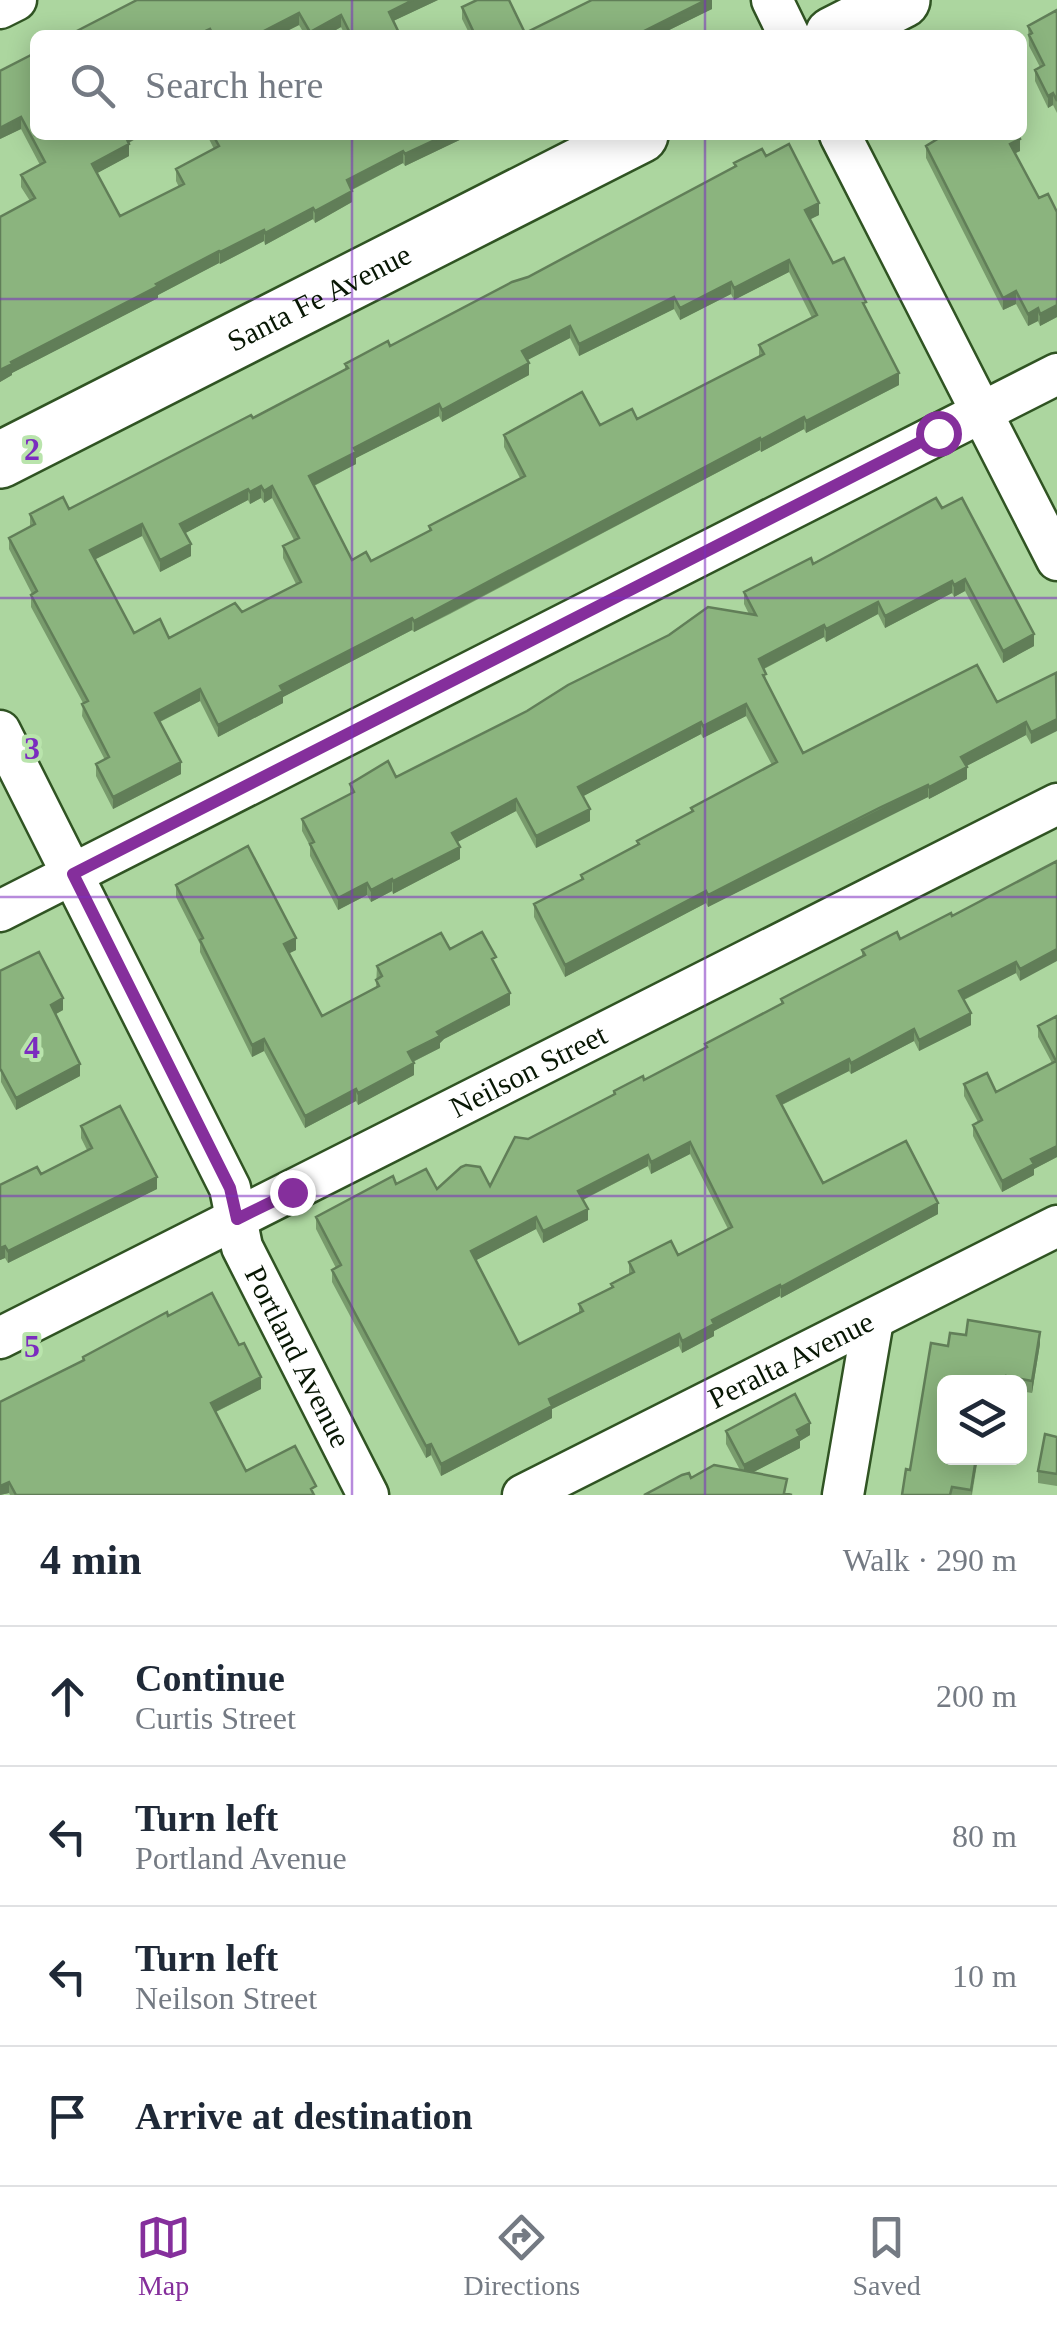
<!DOCTYPE html>
<html lang="en">
<head>
<meta charset="utf-8">
<style>
  body { margin:0; font-family:Georgia,serif; background:#f6f6f7; color:#1f2937 }
  .controls { position:absolute; right:30px; bottom:30px; display:grid; overflow:hidden; border-radius:15px; box-shadow:0 5px 25px #0003 }
  .controls button { width:90px; height:90px; display:grid; place-items:center; padding:0; border:0; border-bottom:2px solid #e0e1e3; background:#fff; color:#1f2937; font:50px sans-serif }
  .stop { position:absolute; width:30px; height:30px; margin:-22px; border:8px solid #852f9c; border-radius:50%; background:#fff }
  .stop.end { background:#852f9c; border-color:#fff; box-shadow:0 2px 10px #0008 }
  .list { margin:0; padding:0; list-style:none }
  h2 { display:flex; justify-content:space-between; align-items:center; height:130px; margin:0; padding:0 40px; font-size:42px }
  h2 small { font-size:32px; font-weight:400; color:#747a83 }
  .list li { display:grid; grid-template-columns:65px 1fr auto; gap:30px; align-items:center; box-sizing:border-box; height:140px; padding:0 40px; border-top:2px solid #e0e1e3 }
  .list b { display:block; font-size:38px; white-space:nowrap }
  .list p { margin:0; font-size:32px; white-space:nowrap; color:#747a83 }
  .list em { font-size:32px; font-style:normal; color:#747a83 }
  .icon { flex:none; width:55px; height:55px; fill:none; stroke:currentColor; stroke-width:2; stroke-linecap:round; stroke-linejoin:round }
  .map { position:relative; flex:none; width:1057px; height:1495px; overflow:hidden }
  .search { position:absolute; background:#fff; box-shadow:0 5px 25px #0003; left:30px; right:30px; top:30px; height:110px; display:flex; align-items:center; gap:25px; box-sizing:border-box; padding:0 35px; border-radius:15px; color:#747a83; font-size:38px }
  .sheet { height:690px; background:#fff }
  nav { display:flex; justify-content:space-around; align-items:center; box-sizing:border-box; height:140px; border-top:2px solid #e0e1e3; background:#fff; font-size:28px; color:#747a83 }
  nav a { display:grid; justify-items:center; gap:5px }
  nav .on { color:#852f9c }
  .map>svg:first-child { display:block }
  .lines { fill:none; stroke-linecap:round; stroke-linejoin:round }
  .street-casing { stroke:#305423; stroke-width:45 }
  .secondary-casing { stroke:#305423; stroke-width:60 }
  .street { stroke:#fff; stroke-width:40 }
  .secondary { stroke:#fff; stroke-width:55 }
  .wall { fill:#789b6c; fill-rule:evenodd }
  .shaded-wall { fill:#617e58 }
  .building { fill:#8bb47e; stroke:#617e58; stroke-width:2.5; fill-rule:evenodd }
  .route { stroke:#852f9c; stroke-width:12 }
  .grid { fill:none; stroke:#7b2cbf; stroke-width:2.5; stroke-opacity:0.55 }
  .labels { text-anchor:middle; stroke-width:8; stroke-linejoin:round; paint-order:stroke }
  .street-label { font-size:30px; fill:#081704; stroke:#b9e4ac }
  .grid-label { font-size:32px; text-anchor:middle; font-weight:bold; fill:#7b2cbf; stroke:#b9e4ac; stroke-width:8; stroke-linejoin:round; paint-order:stroke }
</style>
</head>
<body>
<div class="map">
<svg width="1057" height="1495" viewBox="0 0 1057 1495">
  <rect width="100%" height="100%" fill="#acd69f"/>
  <g class="lines">
    <defs>
      <g id="street">
        <path d="M772,0l17,35"/>
        <path d="M0,8l16,-8"/>
        <path d="M840,135l217,425"/>
        <path id="s1" d="M0,731l230,457 12,59 126,248"/>
        <path d="M0,911l1057,-537"/>
        <path id="s2" d="M0,1338l1057,-534"/>
        <path id="s3" d="M523,1495l534,-269"/>
        <path d="M843,1495l30,-175"/>
      </g>
      <g id="secondary">
        <path d="M833,35l69,-35"/>
        <path id="s4" d="M0,460l640,-325"/>
      </g>
    </defs>
    <!-- street casing -->
    <use href="#street" class="street-casing"/>
    <!-- secondary casing -->
    <use href="#secondary" class="secondary-casing"/>
    <!-- street -->
    <use href="#street" class="street"/>
    <!-- secondary -->
    <use href="#secondary" class="secondary"/>
  </g>
  <!-- wall -->
  <path class="wall" d="M438,0l-45,21 7,14h-55l-4,-8 -14,8h-22l-6,-10 -20,10h-210z
    M712,0v9l-53,26h-189l-8,-16v-12l63,26z
    M1057,10v103l-4,-8 -5,3 -13,-27v-11l5,-3 -11,-21 -1,-20z
    M0,71l142,64 -13,8v13l-32,17 23,43 59,-29 -3,-6v-12l38,-20 -7,-14h263l-65,31 -2,-3 -51,27v12l-37,21 -2,-4 -48,26 -1,-4 -44,23 -1,-1 -61,32v3l-146,75v2l-12,7v-165l30,-16 -9,-14v-12l19,-10 -19,-36 -21,10z
    M943,135h75l2,16 -5,2 24,45 18,14v105l-17,9 -2,-5 -10,5 -12,-22 -13,6 -77,-152v-12l17,-9z
    M766,156l53,59 -9,4 23,44 33,46 33,76 -93,48 -2,-4 -43,23 -1,-2 -310,164 -36,18 -2,-2 -129,67v6l-65,34 -18,-36 -40,21 21,52 -68,35 -17,-33v-12l9,-4 -23,-44 1,-13 -52,-96v-12l1,-1 -23,-45v-11l21,-11v-13l39,-5 184,-91 92,-49v-5l45,-18 138,-69 206,-110v-4zM789,272l23,46 -53,27v11l-122,63 -37,6 -96,10v12l16,31 -91,48v5l-58,30 -19,-1 -38,-74 42,-22v-6l83,-42 3,6 87,-47 -2,-15 43,-22 9,18 95,-47 6,11 51,-26 3,6zM261,498l3,5 8,-5 22,42 -11,6v12l13,26 -54,28 -73,26 -35,-5 -39,-74 47,-23 18,36 31,-16 -6,-23 63,-33 2,4z
    M942,508l92,138 -31,17 -38,-72 -11,6 -2,-4 -67,35 -7,-14 -52,28 -2,-5 -60,32 2,12 37,72 194,-51 59,-29 -25,71 -5,-9 -60,31 1,13 -38,20 -1,-2 -49,23 -171,87 -2,-4 -141,74 -31,-60v-13l47,-24v-5l56,-30v-4l54,-29v-4l81,-43 -26,-49 -43,22 -2,-4 -118,62 7,25 -54,27 -20,-37 -59,31 3,17 -67,35 -1,-3 -21,11 -4,-7 -29,15 -28,-54v-10l-8,-15v-12l48,-25v-10l46,-7 353,-163 -5,-10v-12z
    M1057,861l-37,120 -4,-8 -52,27 7,25 -52,26 -5,-10 -63,33 -2,-3 -67,34 41,78 115,31 -157,84 -1,-2 -66,35v5l-32,17 -3,-7 -127,63v9l-111,58 -10,-21 -5,3 -94,-176v-12l4,-2 -20,-39v-12l80,-33 41,5 53,-3 38,-47 86,-44v-4l30,-11 61,-32v-4l76,-40v-5l81,-42v-7l38,-11 52,-23zM690,1154l38,75 -50,26 -49,7v13l-18,9v4l-32,16v9l-60,31 -43,-84 60,-31 7,14 45,-23 -5,-20 65,-34 3,8z
    M176,885l120,65 -7,3 33,63 54,-28 1,-22 73,-17 46,16 14,40 -66,34 -4,4v5l-27,14 1,13 -56,30 -2,-4 -51,27 -41,-77 -12,6 -52,-105v-8l-24,-47z
    M0,971l63,39 -8,4 25,62 -64,34 -15,-28z
    M1057,1016v141l-23,12v6l-32,17 -29,-56v-11l5,-3 -14,-26v-12l32,8 56,-29 -14,-26v-11z
    M81,1126l76,63 -149,74 -3,-5 -5,2v-75l41,-11 46,-24 -6,-12z
    M168,1316l93,73 -45,23 30,59 70,24h-306l-1,-2 -9,2 83,-134v-4z
    M1040,1344l-8,49 -12,-2v-9h-76l34,76 -6,37h-70l46,-149z
    M726,1431l84,4 -10,6v7l-47,24 -62,6 49,-8 -14,-26z
    M1057,1437v49l-19,-3v-12z"/>
  <!-- shaded-wall -->
  <path class="shaded-wall" d="M413,0h25l-49,23v-11z
    M706,0h6v9l-53,26h-23z
    M299,13v12l-20,10h-23z
    M341,15v12l-14,8h-17v-3z
    M1053,93v12l-5,3v-12z
    M21,117v12l-21,10v-11z
    M124,135h18l-18,10z
    M446,135h24l-65,31v-12z
    M1020,139v12l-10,5v-12z
    M129,144v12l-37,20v-12z
    M403,151v12l-56,29v-12z
    M352,191v11l-37,21v-12z
    M819,203v12l-14,7v-12z
    M313,208v11l-48,26v-12z
    M264,230v11l-44,23v-12z
    M219,251v12l-61,32v3l-146,75v2l-12,7v-12l11,-8z
    M789,260v12l-55,28v-12z
    M731,282v12l-51,26v-12z
    M1016,291v13l-13,6v-12z
    M674,297v12l-95,47v-12z
    M1057,305v12l-17,9v-12z
    M1038,308v13l-10,5v-12z
    M570,326v12l-48,25v-12z
    M529,363v12l-87,47v-12z
    M899,373v12l-93,48v-12z
    M439,404v12l-83,42v6l-47,24v-12l45,-28z
    M804,417v12l-43,23v-12z
    M760,438v12l-346,182v-11z
    M261,486v12l-11,6v-12z
    M272,486v12l-8,5v-12z
    M248,489v11l-68,36v-12z
    M142,524v12l-52,26v-12z
    M191,544v12l-31,16v-12z
    M965,579v12l-11,6v-12z
    M952,581v12l-67,35v-12z
    M878,602v12l-52,28v-13z
    M412,618v12l-129,67v6l-65,34v-12l62,-39z
    M824,625v12l-65,34v-12z
    M1034,634v12l-31,17v-12z
    M200,689v12l-45,23v-11z
    M746,704v12l-43,22v-12z
    M1057,719v12l-26,13v-12z
    M701,722v12l-123,65v-12z
    M1026,722v13l-65,34v-12z
    M181,762v12l-68,35v-12z
    M967,767v12l-38,20v-12z
    M928,785v12l-220,110v-12z
    M516,799v12l-64,34v-12z
    M590,809v12l-54,27v-12z
    M460,847v12l-67,35v-13z
    M392,879v12l-21,11v-12z
    M367,883v12l-29,15v-12z
    M706,891v12l-141,74v-12z
    M296,938v12l-12,6v-12z
    M1057,949v12l-37,20v-12z
    M1016,962v11l-57,29v-11z
    M510,993v12l-66,34 -4,4v5l-32,16v-12l36,-24z
    M63,998v12l-12,7v-12z
    M971,1013v12l-52,26v-11z
    M914,1029v12l-63,33v-11z
    M264,1039v12l-12,6v-12z
    M849,1059v12l-72,36v-11z
    M414,1063v12l-56,30v-12z
    M80,1064v12l-64,34v-12z
    M356,1089v12l-51,27v-12z
    M690,1142v12l-39,20v-12z
    M1057,1146v11l-23,12v6l-32,17v-11l29,-22z
    M648,1155v11l-70,36v-11z
    M157,1177v12l-149,74v-12z
    M938,1203v11l-157,84v-11z
    M588,1209v11l-45,23v-12z
    M536,1217v12l-65,34v-12z
    M5,1246v12l-5,2v-12z
    M780,1285v11l-66,35v5l-32,17v-12l30,-21z
    M1040,1332v12l-8,49v-12z
    M679,1334v12l-127,63v9l-111,58v-12l108,-65z
    M261,1377v12l-50,25v-11z
    M810,1423v12l-10,6v7l-56,29v-12z
    M431,1444v11l-5,3v-12z
    M976,1458h2l-7,37v-5z
    M9,1482v11l-9,2v-9z"/>
  <!-- building -->
  <path class="building" d="M137,0h276l-24,12 11,23h-49l-10,-20 -31,17 -11,-19 -43,22h-43l-3,-6 -13,6h-128z
    M477,0h32l16,33 67,-33h114l-70,35h-161l-13,-28z
    M1057,10v91l-4,-8 -5,3 -13,-26 9,-5 -15,-30 3,-2 -4,-7z
    M35,53v82h90l4,9 -37,20 28,52 64,-32 -8,-15 43,-23 -6,-11h233l-41,19 -2,-3 -56,29 5,11 -37,20 -2,-3 -48,25 -1,-3 -44,22 -1,-1 -63,33 2,2 -147,76 1,2 -12,6v-153l35,-19 -14,-23 24,-13 -24,-45 -21,11v-57z
    M944,135h74l2,4 -10,5 29,54 9,-4 9,18v93l-17,9 -2,-6 -10,6 -12,-23 -13,7 -77,-152z
    M789,144l30,59 -14,7 28,53 11,-5 22,44 -3,1 36,70 -93,48 -2,-4 -43,23 -1,-2 -310,164 -36,19 -2,-3 -132,68 3,5 -65,34 -18,-36 -45,24 26,49 -68,35 -17,-33 13,-7 -27,-53 6,-3 -57,-106 6,-4 -28,-53 26,-14 -5,-10 33,-17 6,12 182,-94 2,3 95,-50 -3,-4 43,-23 2,5 122,-64 16,-5 208,-111 -2,-3 28,-14 4,7zM789,260l28,55 -58,30 5,9 -127,65 -5,-10 -32,16 -18,-33 -78,43 21,41 -96,50 2,4 -60,31 -5,-9 -14,8 -43,-84 47,-24 -2,-4 85,-44 3,6 87,-47 -7,-12 48,-25 9,18 95,-47 6,11 51,-26 3,6zM261,486l3,5 8,-5 27,52 -16,8 18,36 -59,30 -7,-9 -66,35 -9,-19 -26,14 -44,-83 52,-26 18,36 31,-16 -11,-20 68,-35 2,3z
    M936,498l6,10 20,-10 72,136 -31,17 -38,-72 -11,6 -2,-4 -67,35 -7,-14 -52,27 -2,-4 -65,34 7,15 -3,1 40,78 174,-88 20,37 59,-29 1,46 -26,13 -5,-10 -65,35 6,10 -38,20 -1,-2 -49,23 -171,87 -2,-4 -141,74 -31,-61 49,-25 -2,-4 58,-31 -2,-3 56,-30 -2,-3 86,-46 -31,-58 -43,22 -2,-4 -123,65 12,22 -54,27 -20,-37 -64,34 8,14 -67,34 -1,-2 -21,11 -4,-7 -29,15 -28,-54 4,-2 -12,-23 52,-27 -4,-8 38,-23 8,16 131,-66 41,-26 101,-50 39,-28 48,8 -12,-23 67,-34 2,6z
    M248,846l48,92 -12,6 38,72 57,-30 -3,-6 6,-4 -5,-10 64,-33 9,16 32,-17 14,25 -4,2 18,34 -66,35 -7,4 3,4 -32,16 6,11 -56,30 -2,-4 -51,27 -41,-77 -12,6 -52,-105 3,-2 -27,-53z
    M1057,861v88l-37,20 -4,-7 -57,29 12,22 -52,27 -5,-11 -63,34 -2,-4 -72,37 46,87 83,-42 32,62 -157,84 -1,-2 -68,35 2,4 -32,17 -3,-7 -130,65 3,7 -111,58 -10,-20 -5,2 -94,-176 9,-5 -25,-48 77,-41 3,8 30,-15 11,20 24,-22 5,-2 14,2 10,19 25,-49 13,2 87,-45 -1,-3 29,-15 1,4 63,-33 -2,-3 78,-41 -2,-4 84,-44 -3,-5 35,-18 3,7 51,-26 1,3zM690,1142l42,85 -54,28 -7,-14 -42,21 5,10 -23,12 2,3 -34,17 4,7 -64,33 -48,-93 65,-34 7,14 45,-22 -10,-18 70,-36 3,7z
    M39,952l24,46 -12,7 29,59 -64,34 -15,-28h-1v-99z
    M1057,1016v130l-26,13 3,5 -32,17 -29,-56 9,-5 -18,-36 23,-11 9,19 60,-31 -18,-35z
    M120,1106l37,71 -149,74 -3,-5 -5,2v-63l37,-18 4,7 51,-26 -11,-22z
    M212,1293l27,52 5,-2 17,34 -50,26 35,68 49,-25 21,40 -5,3 3,6h-298l-7,-13 -9,4v-84l84,-42 -1,-3 84,-45 1,4z
    M968,1320l72,12 -8,49 -26,-5 -1,6h-61v76h32l-5,32 -19,-3 -2,8h-48l4,-26 4,1 21,-127 17,3 2,-13 16,2z
    M795,1394l15,29 -13,7 3,6 -56,29 -18,-34z
    M1045,1434l12,3v37l-19,-3z
    M714,1465l73,14 -3,14 8,2h-148l38,-20 7,-2 2,5z"/>
  <g class="lines">
    <!-- route -->
    <path class="route" d="M292,1192l-55,27 -7,-31 -157,-314 865,-441"/>
  </g>
  <!-- grid -->
  <path class="grid" d="M352,0v35M705,0v35M352,135v1360M705,135v1360M0,299h1057M0,598h1057M0,897h1057M0,1196h1057"/>
  <g class="labels">
    <!-- street labels -->
    <g class="street-label">
      <text dy="10" stroke="none"><textPath href="#s4" startOffset="358">Santa Fe Avenue</textPath></text>
      <text dy="10" stroke="none"><textPath href="#s2" startOffset="592">Neilson Street</textPath></text>
      <text dy="10" stroke="none"><textPath href="#s1" startOffset="695">Portland Avenue</textPath></text>
      <text dy="10" stroke="none"><textPath href="#s3" startOffset="300">Peralta Avenue</textPath></text>
    </g>
  </g>
  <g class="grid-label">
    <text x="32" y="460">2</text>
    <text x="32" y="759">3</text>
    <text x="32" y="1058">4</text>
    <text x="32" y="1357">5</text>
  </g>
</svg>
<div class="controls">
<button><svg class="icon" aria-label="layers" viewBox="0 0 24 24"><path d="M12 4l9 5-9 5-9-5zM3 14l9 5 9-5"/></svg></button>
</div>
<div class="stop" style="left:938px;top:433px"></div>
<div class="stop end" style="left:292px;top:1192px"></div>
<div class="search"><svg class="icon" aria-label="search" viewBox="0 0 24 24"><circle cx="10" cy="10" r="6"/><path d="M15 15l6 6"/></svg>Search here</div>
</div>
<section class="sheet">
<h2>4 min<small>Walk · 290 m</small></h2>
<ul class="list">
<li><svg class="icon" aria-label="ahead" viewBox="0 0 24 24"><path d="M12 20V5M6 11l6-6 6 6"/></svg><div><b>Continue</b><p>Curtis Street</p></div><em>200 m</em></li>
<li><svg class="icon" aria-label="left" viewBox="0 0 24 24"><path d="M17 20v-9H6M10 6l-5 5 5 5"/></svg><div><b>Turn left</b><p>Portland Avenue</p></div><em>80 m</em></li>
<li><svg class="icon" aria-label="left" viewBox="0 0 24 24"><path d="M17 20v-9H6M10 6l-5 5 5 5"/></svg><div><b>Turn left</b><p>Neilson Street</p></div><em>10 m</em></li>
<li><svg class="icon" aria-label="arrive" viewBox="0 0 24 24"><path d="M6 21V4h12l-3 4 3 4H6"/></svg><div><b>Arrive at destination</b></div></li>
</ul>
</section>
<nav>
<a class="on"><svg class="icon" aria-label="map" viewBox="0 0 24 24"><path d="M3 6l6-2 6 2 6-2v14l-6 2-6-2-6 2zM9 4v14M15 6v14"/></svg>Map</a>
<a><svg class="icon" aria-label="directions" viewBox="0 0 24 24"><path d="M12 3l9 9-9 9-9-9zM9 14v-3h6M13 9l2 2-2 2"/></svg>Directions</a>
<a><svg class="icon" aria-label="saved" viewBox="0 0 24 24"><path d="M7 4h10v16l-5-4-5 4z"/></svg>Saved</a>
</nav>
</body>
</html>
